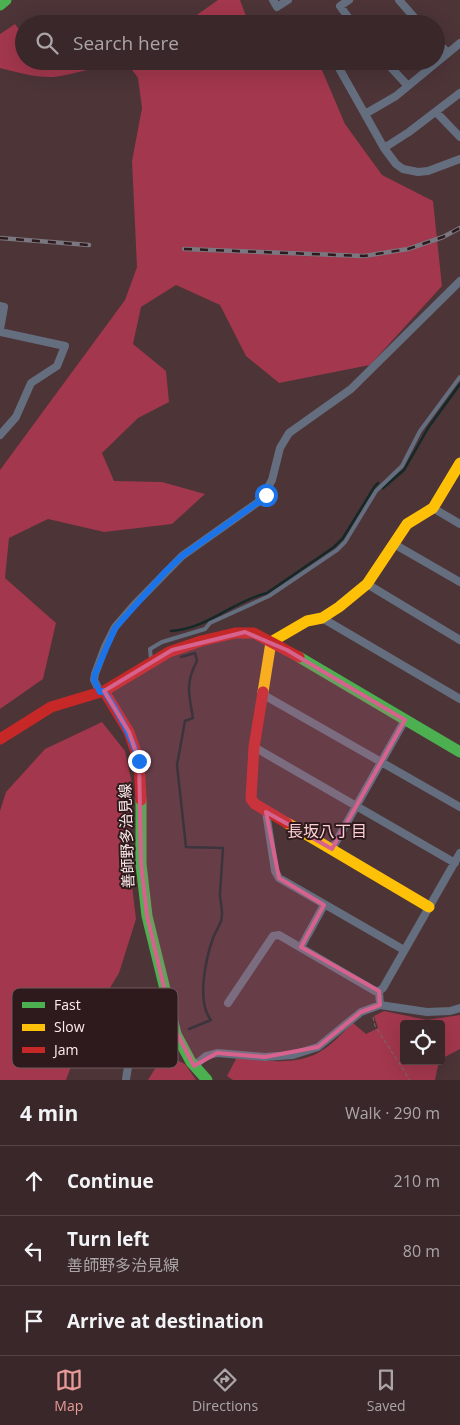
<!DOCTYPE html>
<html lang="en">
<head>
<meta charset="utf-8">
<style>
  body { margin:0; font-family:"Open Sans","Noto Sans JP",sans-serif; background:#402f31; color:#f1f3f6 }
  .controls { position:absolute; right:15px; bottom:15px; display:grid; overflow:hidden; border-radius:5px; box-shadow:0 5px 20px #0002 }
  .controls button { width:45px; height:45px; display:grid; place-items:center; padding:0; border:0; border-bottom:1px solid #534446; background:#392729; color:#f1f3f6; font:25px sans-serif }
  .stop { position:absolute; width:15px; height:15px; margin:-11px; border:4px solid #1a73e8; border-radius:50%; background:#fff }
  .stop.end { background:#1a73e8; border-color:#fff; box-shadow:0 1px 5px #0008 }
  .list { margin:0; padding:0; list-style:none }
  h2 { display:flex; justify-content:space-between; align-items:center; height:65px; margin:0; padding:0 20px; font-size:21px }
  h2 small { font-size:16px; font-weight:400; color:#aba5a8 }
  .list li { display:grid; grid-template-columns:32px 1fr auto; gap:15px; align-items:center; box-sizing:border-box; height:70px; padding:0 20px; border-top:1px solid #534446 }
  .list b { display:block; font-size:19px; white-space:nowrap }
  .list p { margin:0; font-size:16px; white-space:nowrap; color:#aba5a8 }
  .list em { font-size:16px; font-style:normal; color:#aba5a8 }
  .icon { flex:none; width:28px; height:28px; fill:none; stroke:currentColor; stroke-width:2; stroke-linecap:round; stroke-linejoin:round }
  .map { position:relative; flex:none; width:460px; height:1080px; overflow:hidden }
  .search { position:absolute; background:#392729; box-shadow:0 5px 20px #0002; left:15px; right:15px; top:15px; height:55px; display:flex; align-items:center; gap:12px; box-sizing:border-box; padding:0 18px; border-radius:28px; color:#aba5a8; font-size:19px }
  .sheet { height:275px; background:#392729 }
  nav { display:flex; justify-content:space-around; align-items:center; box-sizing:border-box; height:70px; border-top:1px solid #534446; background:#392729; font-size:14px; color:#aba5a8 }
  nav a { display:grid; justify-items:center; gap:2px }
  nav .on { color:#e69b98 }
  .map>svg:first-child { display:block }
  .forest { fill:#a2374d }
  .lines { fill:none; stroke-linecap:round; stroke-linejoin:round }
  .stream { stroke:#142828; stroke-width:2.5 }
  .path { stroke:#6e6f78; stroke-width:1; stroke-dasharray:4 2.5; stroke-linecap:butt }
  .lane { stroke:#646e7e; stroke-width:4 }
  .street { stroke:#646e7e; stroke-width:8 }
  .fast { stroke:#4caf50; stroke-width:11 }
  .slow { stroke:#ffc107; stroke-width:11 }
  .jam { stroke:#c62828; stroke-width:11 }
  .rail-casing { stroke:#7a7780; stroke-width:4.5 }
  .rail { stroke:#2e1a1c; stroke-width:2.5; stroke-dasharray:8; stroke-linecap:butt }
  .route { stroke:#1a73e8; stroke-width:6 }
  .marked { fill:#d7628e; fill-opacity:0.2; stroke:#d7628e; stroke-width:4; stroke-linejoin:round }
  .labels { text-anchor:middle; stroke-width:4; stroke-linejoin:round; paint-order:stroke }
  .street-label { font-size:15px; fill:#fdebec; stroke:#2e1a1c }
  .neighbourhood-label { font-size:16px; fill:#fed0d4; stroke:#2e1a1c }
  .key { fill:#2e1a1c; stroke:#6c595a; stroke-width:1 }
  .key-label { font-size:14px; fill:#fdebec }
</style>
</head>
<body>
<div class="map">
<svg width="460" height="1080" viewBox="0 0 460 1080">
  <rect width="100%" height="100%" fill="#4c3437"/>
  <!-- forest -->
  <path class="forest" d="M218,0h22l9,24h-65z
    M15,24l9,12v25h294l27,63 37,51 51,26 9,85 -72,79 -91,18 -33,-27 -26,-51 -44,-20 -35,22 -8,37 33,27 3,31 -31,16 -36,35 12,28 48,1 43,12 -33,30 -68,8 -56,-13 -39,19 -4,40 51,45 -13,56 -43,30v-239l125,-170 12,-33 -5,-106 10,-53 -4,-30 -8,-11c-26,-5 -51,7 -76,10 -17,1 -38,-5 -54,-9v-34z
    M102,722l23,29 7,33 -3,77 7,58 -17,54 -34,56 -19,51h-66v-269l6,-19 39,-43z
    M384,1011l43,9 33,-5v34l-19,10v-35h-37v37h35l-4,19h-202l-6,-4 10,-19c24,4 62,9 84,-6 12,-7 22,-19 32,-28l13,11 12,-6 -4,-12z
    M164,1054l21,10 11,16h-48z"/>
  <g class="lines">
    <!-- stream -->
    <path class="stream" d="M383,488l21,-18 24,-42 32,-44
      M171,631c36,-2 62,-30 96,-38l67,-46 9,-9 32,-52 3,-3
      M181,657l14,-4 2,8c-12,22 -8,34 -4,57l-8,3 -8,44 9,82 37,1c-1,15 -2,31 -3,46 0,8 4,19 1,27 -2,6 -6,11 -8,17 -7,20 -17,64 -2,82l-22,9"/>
    <!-- path -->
    <path class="path" d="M373,1017l2,9 35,54"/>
    <!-- lane -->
    <path class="lane" d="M151,659l-1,-10 12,-7 43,-13 5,-6 59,-27 68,-46 8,-8 31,-51 26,-25 18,-35 40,-54"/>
    <!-- street -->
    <path class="street" d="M273,0l4,7 11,-7
      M349,0l-9,6 13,18
      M399,0l21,24
      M436,41l12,12
      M335,61l49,87 12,16 7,5 15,3 10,-1 32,-12
      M385,61l23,25
      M436,112l24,25
      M365,114l31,-18 64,-53
      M384,148l25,-16 51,-39
      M0,306l4,1 -4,22
      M0,332l65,14 -8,20 -26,17 -15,34 -16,18
      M433,508l27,16
      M394,544l66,38
      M367,584l93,56
      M322,618l138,81
      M100,692l-6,-12 1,-6 10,-27 10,-20 19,-22 48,-49 79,-56 11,-20 8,-32 9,-15 62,-44 109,-108
      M262,694l198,113
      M254,747l201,116
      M266,812l9,59 4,7 125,72
      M332,849l73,-129
      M301,947l23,-42
      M228,1003l45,-67 6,-1 96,56h4
      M380,1005l-1,-14 4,-3 77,-135
      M194,1066l12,-10 11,-3 48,4 28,-2 25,-8 43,-35 19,-7 47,7 23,-1 10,-3
      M126,1080c3,-33 18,-42 47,-54"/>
    <!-- fast -->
    <path class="fast" d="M0,5l6,-5
      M299,657l161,95
      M141,800v64l6,52 29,118 15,28 16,18"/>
    <!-- slow -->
    <path class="slow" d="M263,692l8,-50 36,-21 15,-3 17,-11 28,-23 40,-60 26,-16 27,-45
      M287,823l142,84"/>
    <!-- jam -->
    <path class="jam" d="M104,691l65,-39 32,-11 34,-8h19l45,24
      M263,692l-9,55 -3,52 4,5 32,19
      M0,739l51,-32 53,-16 25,41 10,29 2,39"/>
    <defs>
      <path id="rail" d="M0,238l89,7
        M184,249l180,7 44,-7 35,-12 17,-9"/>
    </defs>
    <!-- rail casing -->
    <use href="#rail" class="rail-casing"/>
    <!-- rail -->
    <use href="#rail" class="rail"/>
  </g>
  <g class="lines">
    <!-- route -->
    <path class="route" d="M139,761c-8,-26 -20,-48 -35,-70l-4,1 -6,-12 1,-6 20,-46 51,-57 16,-15 79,-56 5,-5"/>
  </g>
  <!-- marked area -->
  <path class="marked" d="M245,632l42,18 118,70 -73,129 -66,-37 13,66 45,27 -23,42 78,44 1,14 -19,7 -43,35 -53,10 -48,-4 -23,13 -21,-40 -26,-110 -6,-52 -2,-103 -10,-29 -25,-41 68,-41z"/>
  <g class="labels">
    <!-- street labels -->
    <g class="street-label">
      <text transform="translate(127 836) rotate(-92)" y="5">善師野多治見線</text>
    </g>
    <!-- neighbourhood labels -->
    <g class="neighbourhood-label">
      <text x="327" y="837">長坂八丁目</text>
    </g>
  </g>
  <!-- legend -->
  <rect x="12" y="988" width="166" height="80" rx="8" class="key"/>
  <rect x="22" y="1002" width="23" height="6" fill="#4caf50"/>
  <rect x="22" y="1024" width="23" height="7" fill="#ffc107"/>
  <rect x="22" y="1047" width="23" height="6" fill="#c62828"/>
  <g class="key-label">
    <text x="54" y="1010">Fast</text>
    <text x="54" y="1032">Slow</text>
    <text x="54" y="1055">Jam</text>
  </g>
</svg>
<div class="controls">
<button><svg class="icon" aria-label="locate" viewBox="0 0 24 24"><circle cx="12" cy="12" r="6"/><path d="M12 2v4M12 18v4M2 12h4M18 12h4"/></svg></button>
</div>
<div class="stop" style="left:266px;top:495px"></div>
<div class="stop end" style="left:139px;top:761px"></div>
<div class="search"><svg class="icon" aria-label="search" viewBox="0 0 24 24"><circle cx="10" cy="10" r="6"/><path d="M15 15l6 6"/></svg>Search here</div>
</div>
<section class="sheet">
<h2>4 min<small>Walk · 290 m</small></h2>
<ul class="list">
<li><svg class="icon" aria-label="ahead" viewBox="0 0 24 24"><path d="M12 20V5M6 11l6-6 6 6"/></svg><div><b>Continue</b></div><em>210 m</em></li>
<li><svg class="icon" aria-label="left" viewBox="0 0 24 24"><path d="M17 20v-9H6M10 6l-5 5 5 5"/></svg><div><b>Turn left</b><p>善師野多治見線</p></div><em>80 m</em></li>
<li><svg class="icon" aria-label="arrive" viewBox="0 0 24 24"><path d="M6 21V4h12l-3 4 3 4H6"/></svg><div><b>Arrive at destination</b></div></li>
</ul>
</section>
<nav>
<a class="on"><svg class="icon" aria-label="map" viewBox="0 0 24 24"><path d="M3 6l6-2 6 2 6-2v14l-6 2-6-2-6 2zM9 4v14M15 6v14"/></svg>Map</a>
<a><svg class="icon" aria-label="directions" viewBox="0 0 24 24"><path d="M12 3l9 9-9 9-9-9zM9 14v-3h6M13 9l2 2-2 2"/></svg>Directions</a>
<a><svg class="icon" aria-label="saved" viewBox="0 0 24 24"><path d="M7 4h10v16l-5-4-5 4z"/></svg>Saved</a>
</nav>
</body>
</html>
